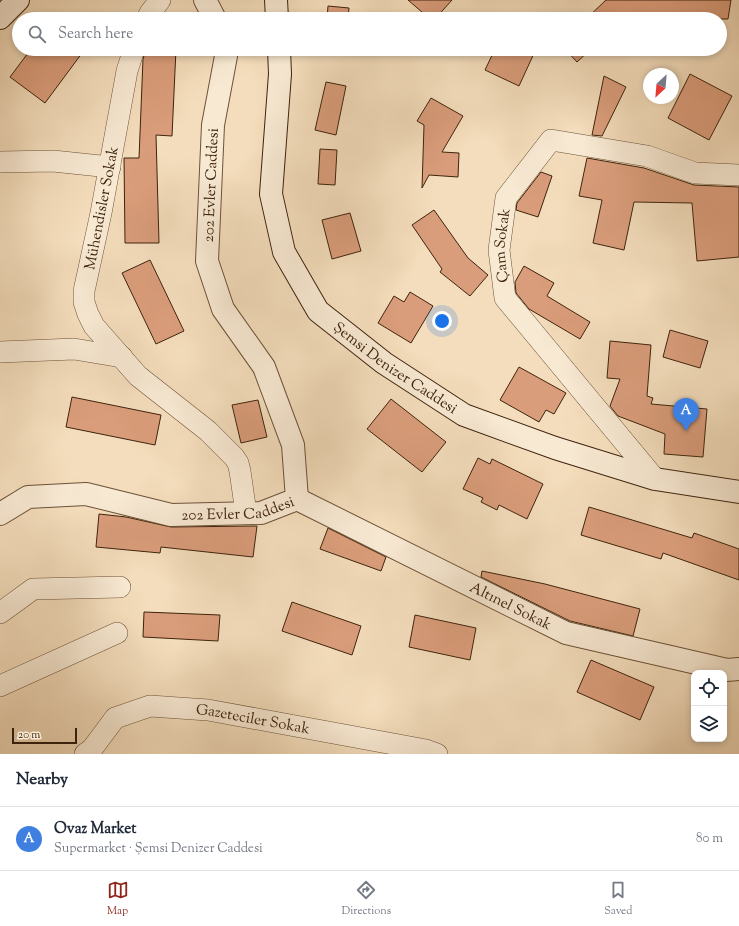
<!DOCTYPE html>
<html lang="en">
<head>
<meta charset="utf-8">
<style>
  body { margin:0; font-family:"Sorts Mill Goudy",serif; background:#f2f2f3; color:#1f2937 }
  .controls { position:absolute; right:12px; bottom:12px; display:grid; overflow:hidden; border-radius:8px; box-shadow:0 2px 6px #0003 }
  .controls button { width:36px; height:36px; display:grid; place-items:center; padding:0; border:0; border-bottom:1px solid #e0e1e3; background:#fff; color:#1f2937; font:20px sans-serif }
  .compass { position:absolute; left:643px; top:68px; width:36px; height:36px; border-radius:50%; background:#fff; box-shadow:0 2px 6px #0003; rotate:206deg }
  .scale { position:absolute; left:12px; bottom:10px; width:65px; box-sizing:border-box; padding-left:4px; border:2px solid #3e230c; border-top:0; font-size:11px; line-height:14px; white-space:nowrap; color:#3e230c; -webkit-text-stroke:3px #f8e9d3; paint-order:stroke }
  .you { position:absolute; left:442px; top:321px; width:14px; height:14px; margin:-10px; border:3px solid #fff; border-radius:50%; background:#1a73e8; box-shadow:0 0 0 6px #1a73e833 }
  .badge { display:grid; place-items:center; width:26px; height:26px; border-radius:50%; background:#8f2418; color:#fff; font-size:13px; font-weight:700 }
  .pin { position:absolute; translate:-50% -33px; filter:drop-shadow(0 1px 2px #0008) }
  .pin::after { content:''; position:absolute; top:21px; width:14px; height:12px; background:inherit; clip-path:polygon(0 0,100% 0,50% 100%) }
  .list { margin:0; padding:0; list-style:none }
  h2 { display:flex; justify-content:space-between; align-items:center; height:52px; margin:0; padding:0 16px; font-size:17px }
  h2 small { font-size:13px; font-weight:400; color:#747a83 }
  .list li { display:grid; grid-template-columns:26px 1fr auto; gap:12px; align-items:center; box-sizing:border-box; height:64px; padding:0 16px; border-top:1px solid #e0e1e3 }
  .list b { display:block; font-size:15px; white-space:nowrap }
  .list p { margin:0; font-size:13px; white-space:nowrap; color:#747a83 }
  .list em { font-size:13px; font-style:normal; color:#747a83 }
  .icon { flex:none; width:22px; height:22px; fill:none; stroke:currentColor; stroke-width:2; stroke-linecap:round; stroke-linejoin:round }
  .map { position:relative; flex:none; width:739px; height:754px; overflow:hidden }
  .search { position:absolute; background:#fff; box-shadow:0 2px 6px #0003; left:12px; right:12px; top:12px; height:44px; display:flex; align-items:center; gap:10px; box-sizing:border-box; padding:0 14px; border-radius:22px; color:#747a83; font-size:15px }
  .sheet { height:116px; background:#fff }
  nav { display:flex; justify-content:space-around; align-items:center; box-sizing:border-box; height:56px; border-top:1px solid #e0e1e3; background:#fff; font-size:11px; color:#747a83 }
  nav a { display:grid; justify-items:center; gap:2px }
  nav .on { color:#8f2418 }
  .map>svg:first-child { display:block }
  .building { fill:#da9d7b; stroke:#3e230c }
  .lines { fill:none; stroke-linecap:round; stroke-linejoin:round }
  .minor-casing { stroke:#6c5238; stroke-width:22 }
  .tertiary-casing { stroke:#6c5238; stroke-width:24 }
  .secondary-casing { stroke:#3e230c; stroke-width:24 }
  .minor { stroke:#f8e9d3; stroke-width:21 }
  .tertiary { stroke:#f8e9d3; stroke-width:22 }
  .secondary { stroke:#f8e9d3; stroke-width:22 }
  .labels { text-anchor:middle; stroke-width:3; stroke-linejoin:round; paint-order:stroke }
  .street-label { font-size:15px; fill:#3e230c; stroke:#f8e9d3 }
</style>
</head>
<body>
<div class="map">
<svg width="739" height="754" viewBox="0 0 739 754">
  <rect width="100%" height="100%" fill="#f4ddbc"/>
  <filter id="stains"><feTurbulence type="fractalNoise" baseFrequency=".005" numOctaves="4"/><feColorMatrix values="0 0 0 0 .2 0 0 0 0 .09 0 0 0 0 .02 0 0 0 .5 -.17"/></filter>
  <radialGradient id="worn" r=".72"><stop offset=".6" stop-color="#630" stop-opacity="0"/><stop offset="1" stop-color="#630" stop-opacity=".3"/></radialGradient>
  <!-- building -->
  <path class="building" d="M408,0h44l-17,19h-5z
    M606,0h125l-3,19h-142z
    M328,6l21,2 -1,11h-21z
    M31,49h54l-40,54 -35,-26z
    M146,49h30l-4,87 -16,-1 3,108h-34l-1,-85h15l4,-99z
    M495,49h41l-17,37 -34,-16z
    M565,49h26l-14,13z
    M690,74l42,22 -23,44 -41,-22z
    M604,76l22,11 -24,49 -10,-1z
    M326,82l20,4 -10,49 -21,-5z
    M431,98l32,18 -21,36 17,1 -1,24 -29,-2 -7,13 2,-63 -7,-4z
    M320,149l17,1 -2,35 -17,-1z
    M587,158l57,10 50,17 45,2v70l-42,4 -5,-58 -58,-1 -10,48 -31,-7 9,-43 -23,-4z
    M541,172l11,4 -14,41 -22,-7 1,-7z
    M434,210l34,48 20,17 -18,21 -30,-24 2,-3 -30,-44z
    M350,213l11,38 -29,8 -10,-39z
    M150,260l34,71 -28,13 -34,-71z
    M524,266l30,17 -7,13 43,26 -10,17 -51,-30 -13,-16 -1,-11z
    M410,292l23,14 -22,37 -33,-20 16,-27 10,6z
    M670,330l38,11 -8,27 -37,-11z
    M610,341l41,4 -4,51 6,2 -2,6 56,5 -4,48 -39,-3 1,-20 -47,-18 -8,-10 10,-27 -13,-1z
    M519,367l47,26 -12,21 -8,-4 -7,12 -39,-22z
    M72,397l89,18 -6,30 -89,-18z
    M391,399l55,43 -24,30 -55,-43z
    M258,400l9,37 -26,6 -9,-38z
    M478,458l12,6 2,-5 51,25 -16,35 -28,-14 -2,5 -16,-8 2,-4 -20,-9z
    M589,507l103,31 2,-5 45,16v31l-76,-27 -2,6 -80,-24z
    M99,514l27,3 45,10 86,-1 -4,31 -92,-10 -1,6 -64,-6z
    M328,528l58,29 -5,14 -61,-22z
    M482,571l63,13 95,25 -7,27 -63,-15 -89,-44z
    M292,602l69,24 -9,29 -70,-24z
    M144,612l76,3 -2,26 -75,-4z
    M415,615l61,13 -6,32 -61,-13z
    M591,660l63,27 -14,33 -63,-28z"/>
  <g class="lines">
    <defs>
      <g id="minor">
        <path d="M147,19l3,-6 10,-13"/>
        <path d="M134,49l-7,22 -26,142 -17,78v11l4,12 6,12 44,50 70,55 26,26 4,6 2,8 6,42"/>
        <path d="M0,162l53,-1 57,6"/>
        <path d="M0,352l74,-3 48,8"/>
        <path id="s1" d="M655,479l-150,-181 -6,-48 7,-52 45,-58 96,16 48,17 44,2"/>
        <path d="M0,613l33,-24 87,-2"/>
        <path d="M0,686l117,-53"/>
        <path id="s2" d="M85,754l7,-5 23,-31 35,-12 58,4 218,40 11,4"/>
      </g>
      <g id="tertiary">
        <path d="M205,0l10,19"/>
        <path id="s3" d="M297,499l269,134 161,37 12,-1"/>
        <path id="s4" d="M0,514l28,-17 58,-3 85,21 90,-2 36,-14 -4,-54 -29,-78 -41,-58 -16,-48 6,-136 13,-69 -2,-7"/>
      </g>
      <g id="secondary">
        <path d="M276,0l1,19"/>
        <path d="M0,18l18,-18"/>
        <path id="s5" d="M279,49l1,25 -9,120 13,58 34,59 66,52 80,52 91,33 100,31 84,13"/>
      </g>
    </defs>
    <!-- minor casing -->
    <use href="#minor" class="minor-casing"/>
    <!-- tertiary casing -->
    <use href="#tertiary" class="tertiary-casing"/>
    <!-- secondary casing -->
    <use href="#secondary" class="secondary-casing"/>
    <!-- minor -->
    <use href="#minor" class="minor"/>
    <!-- tertiary -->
    <use href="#tertiary" class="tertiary"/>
    <!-- secondary -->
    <use href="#secondary" class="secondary"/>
  </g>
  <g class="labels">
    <!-- street labels -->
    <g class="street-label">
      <text dy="5" stroke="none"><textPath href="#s4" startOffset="642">202 Evler Caddesi</textPath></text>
      <text transform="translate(101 208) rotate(-79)" y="5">Mühendisler Sokak</text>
      <text dy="5" stroke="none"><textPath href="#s1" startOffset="288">Çam Sokak</textPath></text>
      <text dy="5" stroke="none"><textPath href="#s5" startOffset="369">Şemsi Denizer Caddesi</textPath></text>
      <text dy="5" stroke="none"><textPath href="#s4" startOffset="246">202 Evler Caddesi</textPath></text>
      <text dy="5" stroke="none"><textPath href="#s3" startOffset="239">Altınel Sokak</textPath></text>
      <text dy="5" stroke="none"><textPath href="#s2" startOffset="188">Gazeteciler Sokak</textPath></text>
    </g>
  </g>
  <rect width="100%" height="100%" filter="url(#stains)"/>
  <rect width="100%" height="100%" fill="url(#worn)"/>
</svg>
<div class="controls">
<button><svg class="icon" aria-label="locate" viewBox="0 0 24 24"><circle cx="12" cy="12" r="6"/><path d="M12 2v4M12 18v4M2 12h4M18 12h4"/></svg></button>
<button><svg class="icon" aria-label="layers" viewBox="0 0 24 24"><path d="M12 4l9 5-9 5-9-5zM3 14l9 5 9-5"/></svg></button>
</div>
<svg class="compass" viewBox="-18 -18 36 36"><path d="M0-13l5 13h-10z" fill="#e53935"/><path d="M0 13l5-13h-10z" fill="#747a83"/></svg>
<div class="scale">20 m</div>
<div class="you"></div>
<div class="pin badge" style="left:686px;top:431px;background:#3f7fe0">A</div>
<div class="search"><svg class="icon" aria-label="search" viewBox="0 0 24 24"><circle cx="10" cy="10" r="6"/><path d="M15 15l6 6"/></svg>Search here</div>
</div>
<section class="sheet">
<h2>Nearby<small></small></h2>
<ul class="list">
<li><span class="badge" style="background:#3f7fe0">A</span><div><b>Ovaz Market</b><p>Supermarket · Şemsi Denizer Caddesi</p></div><em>80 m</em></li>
</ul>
</section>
<nav>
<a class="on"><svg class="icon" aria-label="map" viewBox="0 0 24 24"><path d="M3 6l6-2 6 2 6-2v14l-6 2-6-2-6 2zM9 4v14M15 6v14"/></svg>Map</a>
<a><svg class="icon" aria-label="directions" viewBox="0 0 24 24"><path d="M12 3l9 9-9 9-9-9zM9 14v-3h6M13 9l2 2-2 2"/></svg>Directions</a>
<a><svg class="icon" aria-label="saved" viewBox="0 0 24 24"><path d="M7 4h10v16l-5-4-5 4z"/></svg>Saved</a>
</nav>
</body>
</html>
